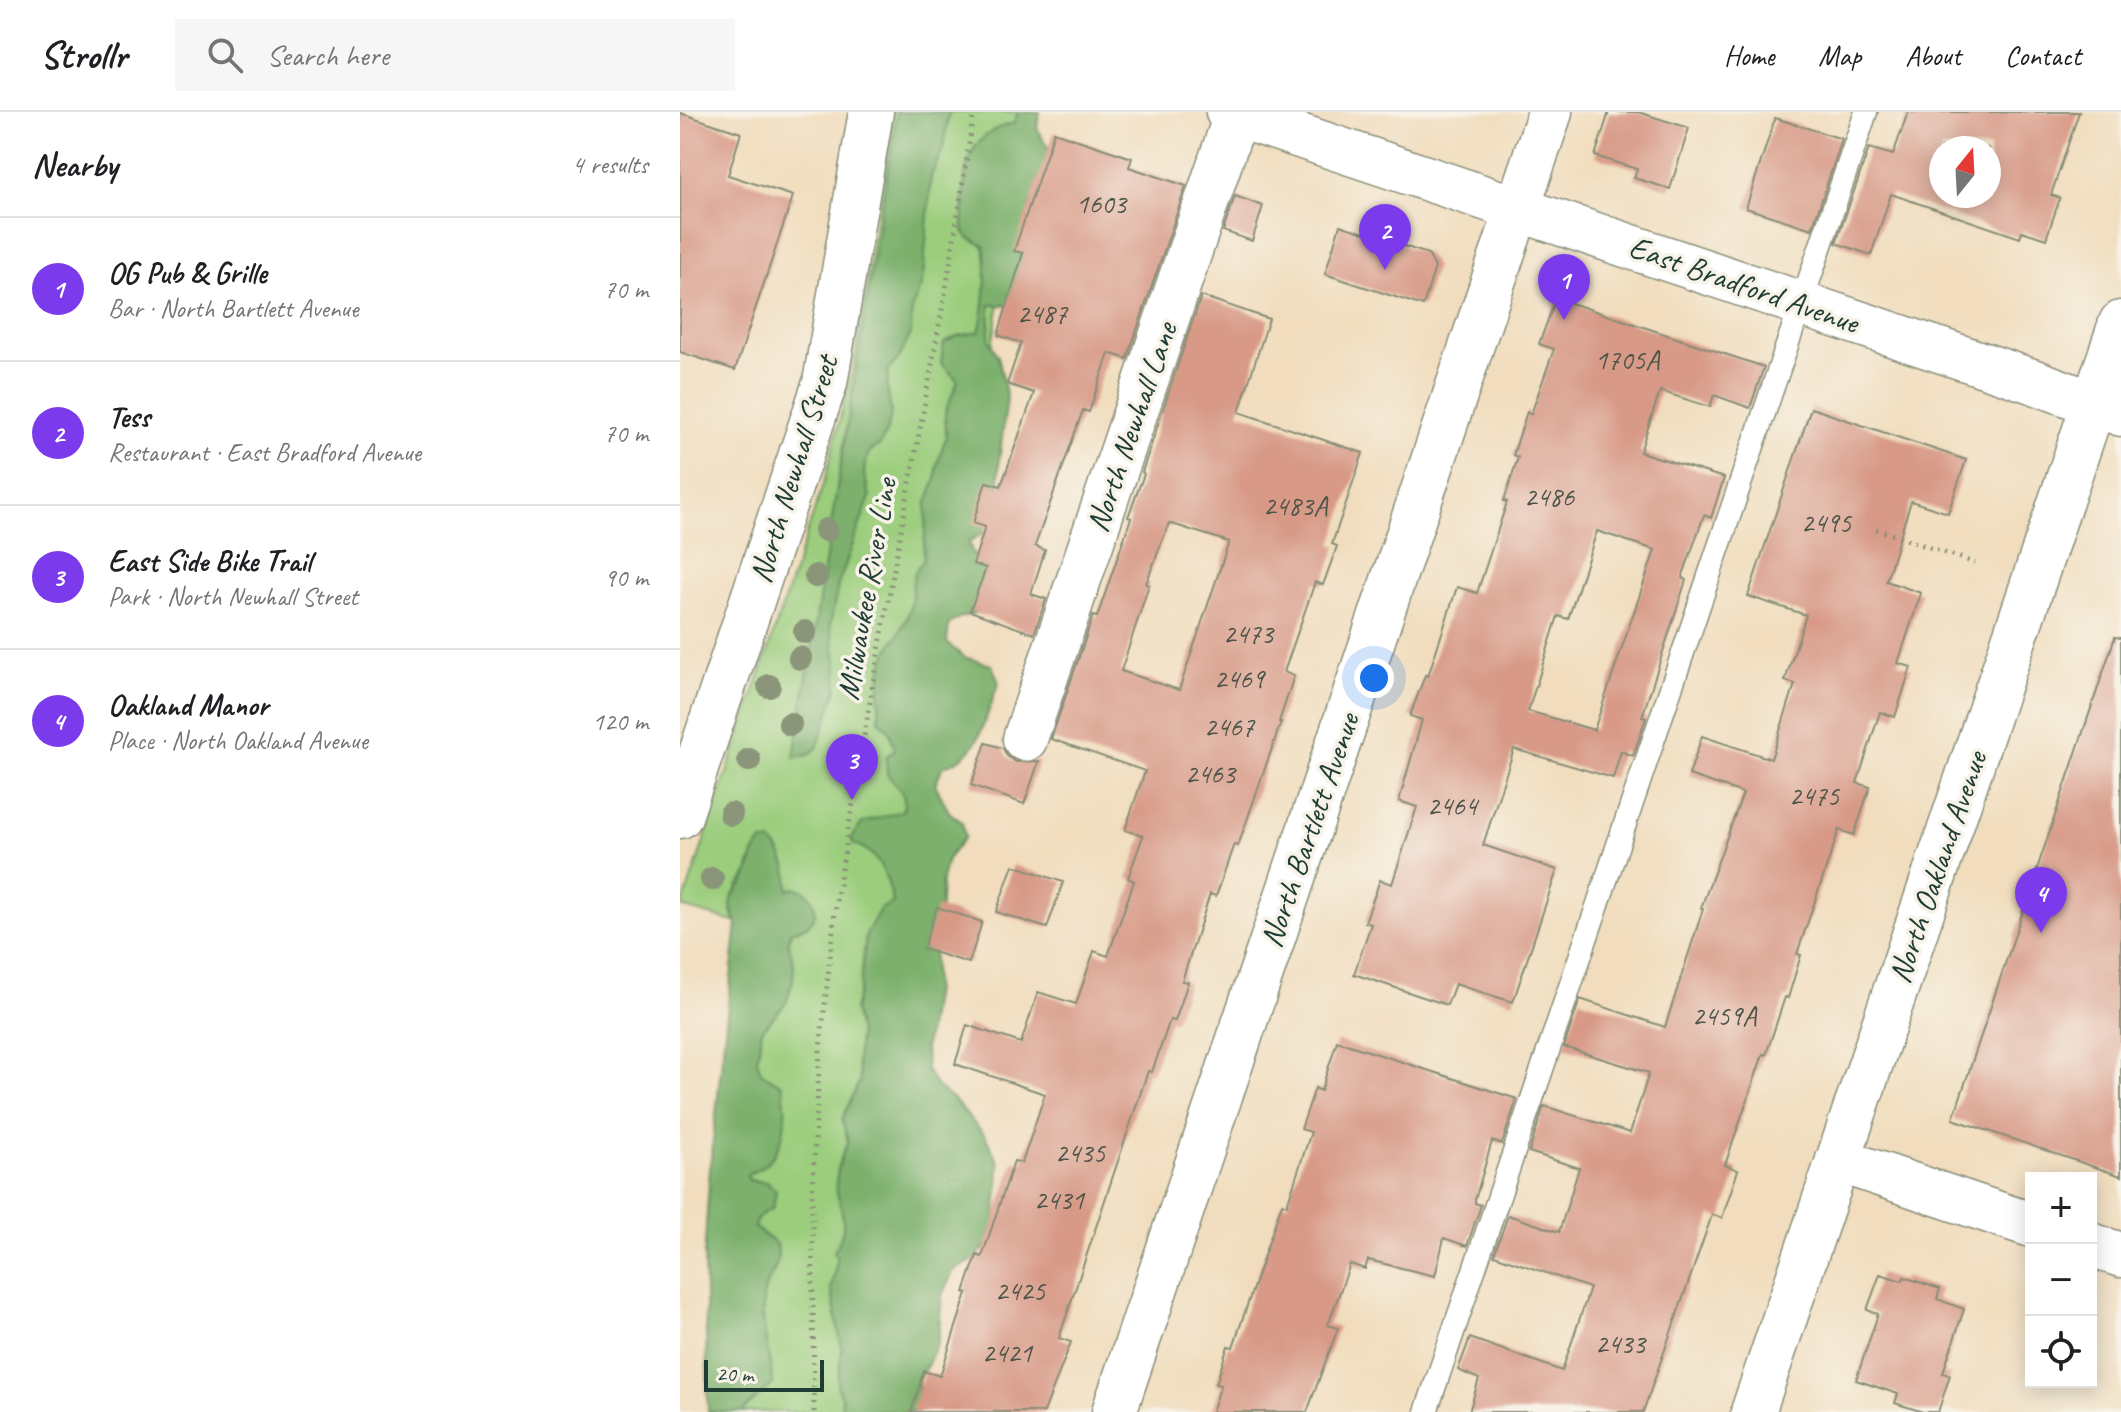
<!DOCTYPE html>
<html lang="en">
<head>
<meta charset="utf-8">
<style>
  body { margin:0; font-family:Caveat,sans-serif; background:#f6f6f6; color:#202124 }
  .controls { position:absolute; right:24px; bottom:24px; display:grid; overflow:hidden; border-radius:0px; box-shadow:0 4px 20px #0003 }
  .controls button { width:72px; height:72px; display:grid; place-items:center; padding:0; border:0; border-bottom:2px solid #e0e0e0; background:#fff; color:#202124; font:40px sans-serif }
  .compass { position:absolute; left:1249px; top:24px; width:72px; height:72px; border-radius:50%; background:#fff; box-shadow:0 4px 20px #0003; rotate:18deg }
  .scale { position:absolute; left:24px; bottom:20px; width:120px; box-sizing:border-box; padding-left:8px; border:4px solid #1f3d34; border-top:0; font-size:22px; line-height:28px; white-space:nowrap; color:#1f3d34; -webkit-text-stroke:6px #f7f3e8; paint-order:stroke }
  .you { position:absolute; left:694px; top:566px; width:28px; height:28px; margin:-20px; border:6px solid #fff; border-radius:50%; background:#1a73e8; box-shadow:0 0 0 12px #1a73e833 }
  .badge { display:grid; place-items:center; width:52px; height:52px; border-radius:50%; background:#7c3aed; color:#fff; font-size:26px; font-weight:700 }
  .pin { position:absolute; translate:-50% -66px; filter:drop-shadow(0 2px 4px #0008) }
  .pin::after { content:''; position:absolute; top:42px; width:28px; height:24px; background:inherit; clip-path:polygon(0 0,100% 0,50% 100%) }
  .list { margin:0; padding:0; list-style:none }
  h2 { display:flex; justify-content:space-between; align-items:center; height:104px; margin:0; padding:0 32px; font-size:34px }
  h2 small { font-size:26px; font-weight:400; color:#757577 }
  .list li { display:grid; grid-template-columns:52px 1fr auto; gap:24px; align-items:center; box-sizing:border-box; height:144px; padding:0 32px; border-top:2px solid #e0e0e0 }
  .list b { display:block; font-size:30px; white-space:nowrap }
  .list p { margin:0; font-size:26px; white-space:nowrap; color:#757577 }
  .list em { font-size:26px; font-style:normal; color:#757577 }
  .icon { flex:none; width:44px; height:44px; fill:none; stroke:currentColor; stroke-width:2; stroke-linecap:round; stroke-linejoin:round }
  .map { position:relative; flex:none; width:1441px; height:1300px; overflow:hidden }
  header { display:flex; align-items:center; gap:48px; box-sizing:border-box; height:112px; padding:0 40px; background:#fff; border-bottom:2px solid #e0e0e0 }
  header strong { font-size:38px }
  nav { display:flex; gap:44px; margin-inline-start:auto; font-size:28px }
  .search { width:560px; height:72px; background:#f6f6f6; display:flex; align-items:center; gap:20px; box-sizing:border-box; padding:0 28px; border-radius:0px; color:#757577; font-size:30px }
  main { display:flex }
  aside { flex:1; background:#fff }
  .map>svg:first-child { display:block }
  .green { fill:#9bcd7d; stroke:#5d8558; stroke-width:2 }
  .forest { fill:#7cb06c; stroke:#4e7650; stroke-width:2 }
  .building { fill:#d89a87; fill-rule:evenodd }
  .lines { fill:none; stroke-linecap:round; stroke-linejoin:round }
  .service-casing { stroke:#888d78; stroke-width:25 }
  .minor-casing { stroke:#888d78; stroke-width:47 }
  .secondary-casing { stroke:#888d78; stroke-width:47 }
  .path { stroke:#888d78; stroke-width:5; stroke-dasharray:2 6; stroke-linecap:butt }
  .service { stroke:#fff; stroke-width:22 }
  .minor { stroke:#fff; stroke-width:44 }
  .secondary { stroke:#fff; stroke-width:44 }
  .tree { fill:#8b957a }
  .labels { text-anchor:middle; stroke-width:7; stroke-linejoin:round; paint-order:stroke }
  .number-label { font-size:28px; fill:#4d5449 }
  .street-label { font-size:32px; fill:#1f3d34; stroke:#f7f3e8 }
</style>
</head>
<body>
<header>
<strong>Strollr</strong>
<div class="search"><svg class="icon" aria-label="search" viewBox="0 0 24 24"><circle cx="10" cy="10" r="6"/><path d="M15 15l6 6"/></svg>Search here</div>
<nav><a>Home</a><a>Map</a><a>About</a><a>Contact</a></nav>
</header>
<main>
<aside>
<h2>Nearby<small>4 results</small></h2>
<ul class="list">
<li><span class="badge">1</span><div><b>OG Pub &amp; Grille</b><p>Bar · North Bartlett Avenue</p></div><em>70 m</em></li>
<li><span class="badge">2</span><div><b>Tess</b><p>Restaurant · East Bradford Avenue</p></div><em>70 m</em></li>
<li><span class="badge">3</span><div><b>East Side Bike Trail</b><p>Park · North Newhall Street</p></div><em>90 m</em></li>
<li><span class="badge">4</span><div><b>Oakland Manor</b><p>Place · North Oakland Avenue</p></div><em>120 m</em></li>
</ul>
</aside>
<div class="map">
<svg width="1441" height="1300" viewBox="0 0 1441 1300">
  <rect width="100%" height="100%" fill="#f7f3e8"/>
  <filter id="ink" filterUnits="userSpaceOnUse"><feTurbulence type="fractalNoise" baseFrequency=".0125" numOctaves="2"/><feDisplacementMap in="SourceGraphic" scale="16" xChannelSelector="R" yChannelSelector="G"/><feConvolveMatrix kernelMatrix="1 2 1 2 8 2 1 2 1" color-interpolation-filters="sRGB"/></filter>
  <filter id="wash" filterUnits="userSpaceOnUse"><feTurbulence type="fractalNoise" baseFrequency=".006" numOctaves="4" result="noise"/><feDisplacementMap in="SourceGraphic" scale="32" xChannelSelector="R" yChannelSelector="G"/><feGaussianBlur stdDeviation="1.8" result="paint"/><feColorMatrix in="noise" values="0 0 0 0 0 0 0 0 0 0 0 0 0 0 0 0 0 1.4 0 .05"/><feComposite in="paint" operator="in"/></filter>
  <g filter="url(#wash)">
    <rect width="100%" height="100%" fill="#f1ddbd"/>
    <!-- green -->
    <path class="green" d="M213,0h138l-92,553 -47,747h-166l24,-551 -1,11 -11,14 -7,25 6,12 -55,-16 144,-431 28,-115z"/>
    <!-- forest -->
    <path class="forest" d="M217,0h52l-6,37 -12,27 -7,91 -2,15 -10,28 -1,24 -12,24 -10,11 -2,18 4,26 -3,15 -8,17 -10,6 -5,13 -1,10 6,23 -32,88 -8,41 7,39v24l-20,59 -9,7 -14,2z
      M338,0h22l-3,16 11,20 1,24 -20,34 -7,114 -17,-15h-15l-1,35 9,16 9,42 -8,63v33l5,25 -35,23 4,12 11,5 6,29 -8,23 -23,7 -10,6 -2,19 17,14 28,8 7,18c-15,32 -16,74 -56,83l-8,18 14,28 13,10 3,15 -18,22 -5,21 -2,41 -6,14v54l-9,60 1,21 12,18 15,11 32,37 14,27 -1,24 -3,34 -8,24 -15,16 -18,9 -12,25 -4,46 -11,25 -9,11v35h-77l1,-14 -5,-12 5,-36 -11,-62 6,-27 -3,-10c13,-19 10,-34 4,-54 -5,-17 2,-40 10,-55l-6,-23 18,-39 -3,-18 2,-28 -5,-25 6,-21 6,-54 14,-25 13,-6c-5,-24 -13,-52 -40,-59l-2,-6 11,-15 40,-12c8,-17 -7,-25 -15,-37l-1,-17 9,-8 -6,-19 -10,-10c1,-19 -1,-43 6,-62 7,-18 21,-31 25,-50 4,-15 -1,-37 13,-46l4,-61 9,-22 1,-13 9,-30 -1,-24 13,-31 -17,-18 3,-20 13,-7 22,-4c6,-23 9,-63 5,-86l-17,-9 -4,-7c2,-48 -6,-94 51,-107z
      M82,730h10c13,14 18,29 16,48 21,-12 47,35 3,41l-3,12 6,20 -1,17 -7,23 -24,27 -5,30 4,12 21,13c6,26 5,57 -14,77 -6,7 -15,8 -21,14l2,4 17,2 10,8 -3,18c-10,5 -16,8 -19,19l23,17c4,31 -10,28 -13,49 -5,22 6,67 9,91l-32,28h-33l-4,-156 6,-88 27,-245c-17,-33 7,-30 12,-52 4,-12 4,-20 13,-29z"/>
    <g id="blocks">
      <!-- building -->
      <path class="building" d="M929,0h29l51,16 -19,61 -36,-11 3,-9 -42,-13z
        M1228,0h171l-28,83 9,3 -14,41 -24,-8 -2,7 -129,-44 -20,61 -35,-12 33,-95 24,7zM1261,36h48v48h-48z
        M0,1l61,20 -13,42 65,21 -58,174 -55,-18z
        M1095,6l67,21 -30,90 -66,-21z
        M374,20l78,26 -3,9 57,19 -59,173 -18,-6 -20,59 -6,-2 -48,136 10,4 -14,44 15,5 -12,35 -64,-23 16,-43 -13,-4 12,-37 -12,-4 13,-41 15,4 33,-93 -27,-9 14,-41 -23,-8 25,-82 -9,-2z
        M555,84l28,10 -11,35 -29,-10z
        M660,113l88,29 7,13 -12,39 -98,-32z
        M521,184l68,23 -30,93 124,41 -31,91 5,2 -14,39 -8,-3 -31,90 10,4 -15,46h2l-43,124 -4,-2 -18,52 -6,-2 -28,87 6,1 -13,39 -5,-1 -18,52 -4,-1 -89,267 12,4 -27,70h-133l13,-41 16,5 27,-83 -3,-1 13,-37 5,2 32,-96 8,2 23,-69 -90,-30 12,-39 54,18 17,-51 38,12 18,-53 14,5 26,-75 -6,-3 15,-42 -18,-6 20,-59 -94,-32 42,-123 4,1 34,-99 -3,-1 16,-43 -2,-2zM489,411l60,19 -50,148 -58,-19 28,-86 -3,-1z
        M876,186l208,69 -14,41 -36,-13 -4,12 -50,-16 -20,61 84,26 -13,40 -7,-3 -22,63 4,2 -44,137 4,1 -13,38 -12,-5 -8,27 -99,-29 -31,96 74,25 -44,132 -58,-18 -8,21 -93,-31 17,-50 -6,-2 15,-42 12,4 25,-77 -18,-6 23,-81 -12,-4 15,-41 3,1 29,-89 20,6 30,-91 -3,-1 14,-44 -5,-2 14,-43 4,2 23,-65 -15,-5zM917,419l58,19 -61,180 -66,-19 30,-95 10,3z
        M1131,296l155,52 -18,53 -37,-12 -25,80 35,12 -23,70 13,4 -16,50 -15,-5 -23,71 13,4 -16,48 -15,-5 -42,124 4,1 -13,43 -3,-1 -19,58 -3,-1 -38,111 13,5 -16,48 -10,-3 -69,197h-174l10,-33 -21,-9 12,-32 92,33 28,-83 -96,-33 14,-40 51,17 20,-64 -50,-16 15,-46 86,27 19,-60 -85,-26 16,-48 85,28 38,-118 -2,-1 42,-115 -54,-18 13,-39 69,23 24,-75 -10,-3 21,-66 -58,-19z
        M1435,525l6,1v538l-168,-57z
        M306,631l17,5 4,8 9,6 23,-1 -15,43 -53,-19z
        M333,753l50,17 -16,46 -51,-16z
        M257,795l45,15 -13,41 -46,-14z
        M657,929l180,58 -15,45 -10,-3 -17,59v3l6,2 -14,41 -23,-8 -9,38 -67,-16 -3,9 -15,-5 -22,61 10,3 -31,84h-95l9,-27 -5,-1 12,-38 5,1 49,-144 5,2 24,-73 -10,-3 14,-41 6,3z
        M1200,1162l22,7 2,-4 36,12 -3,10 27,10 -21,64 7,2 -12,37h-15l-28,-9 3,-9 -42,-14 22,-66 -11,-4z"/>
    </g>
  </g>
  <g filter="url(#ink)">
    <use href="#blocks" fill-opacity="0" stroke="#888d78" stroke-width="2"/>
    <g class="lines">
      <defs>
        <path id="service" d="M746,1300l440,-1300"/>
        <path id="minor" d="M548,0l807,270 86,32
          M345,627l211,-624
          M0,704l145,-433 46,-271
          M1158,1048l193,65
          M1411,1133l30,10
          M434,1300l436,-1300"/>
        <path id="secondary" d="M1073,1300l368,-1089"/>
      </defs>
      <!-- service casing -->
      <use href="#service" class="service-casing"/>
      <!-- minor casing -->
      <use href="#minor" class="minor-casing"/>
      <!-- secondary casing -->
      <use href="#secondary" class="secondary-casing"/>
      <!-- path -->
      <path class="path" d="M1196,417l99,34
        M134,1300l-2,-215 8,-148 16,-146 40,-237 71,-383 27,-171"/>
      <!-- service -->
      <use href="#service" class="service"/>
      <!-- minor -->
      <use href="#minor" class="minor"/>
      <!-- secondary -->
      <use href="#secondary" class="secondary"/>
    </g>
    <!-- trees -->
    <g class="tree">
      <circle cx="146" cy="418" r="12"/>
      <circle cx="136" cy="464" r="12"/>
      <circle cx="125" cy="520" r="12"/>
      <circle cx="120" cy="546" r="12"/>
      <circle cx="89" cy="574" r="12"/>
      <circle cx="110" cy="612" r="12"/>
      <circle cx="69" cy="648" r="12"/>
      <circle cx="51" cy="702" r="12"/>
      <circle cx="32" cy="767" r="12"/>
    </g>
  </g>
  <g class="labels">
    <!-- number labels -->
    <g class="number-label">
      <text x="421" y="101">1603</text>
      <text x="362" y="211">2487</text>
      <text x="947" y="257">1705A</text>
      <text x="869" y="394">2486</text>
      <text x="615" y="403">2483A</text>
      <text x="1146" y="420">2495</text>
      <text x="568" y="531">2473</text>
      <text x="559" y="576">2469</text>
      <text x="549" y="624">2467</text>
      <text x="530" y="671">2463</text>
      <text x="1134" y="693">2475</text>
      <text x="772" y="703">2464</text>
      <text x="1044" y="913">2459A</text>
      <text x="400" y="1050">2435</text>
      <text x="379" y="1097">2431</text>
      <text x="340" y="1188">2425</text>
      <text x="940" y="1241">2433</text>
      <text x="327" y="1250">2421</text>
    </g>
    <!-- street labels -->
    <g class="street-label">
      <text transform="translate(1064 172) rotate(19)" y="11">East Bradford Avenue</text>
      <text transform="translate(451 315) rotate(-71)" y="11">North Newhall Lane</text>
      <text transform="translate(113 357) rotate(-73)" y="11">North Newhall Street</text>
      <text transform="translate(186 477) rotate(-80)" y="11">Milwaukee River Line</text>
      <text transform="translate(629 718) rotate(-71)" y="11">North Bartlett Avenue</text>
      <text transform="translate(1257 755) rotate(-71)" y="11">North Oakland Avenue</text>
    </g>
  </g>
</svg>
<div class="controls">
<button>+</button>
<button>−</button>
<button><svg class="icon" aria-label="locate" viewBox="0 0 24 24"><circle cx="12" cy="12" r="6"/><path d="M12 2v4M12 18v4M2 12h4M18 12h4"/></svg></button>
</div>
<svg class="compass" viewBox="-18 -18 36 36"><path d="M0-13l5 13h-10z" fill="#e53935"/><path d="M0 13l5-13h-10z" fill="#757577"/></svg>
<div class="scale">20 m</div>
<div class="you"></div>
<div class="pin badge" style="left:884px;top:208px">1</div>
<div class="pin badge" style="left:705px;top:158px">2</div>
<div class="pin badge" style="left:172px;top:688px">3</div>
<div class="pin badge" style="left:1361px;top:821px">4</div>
</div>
</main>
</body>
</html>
